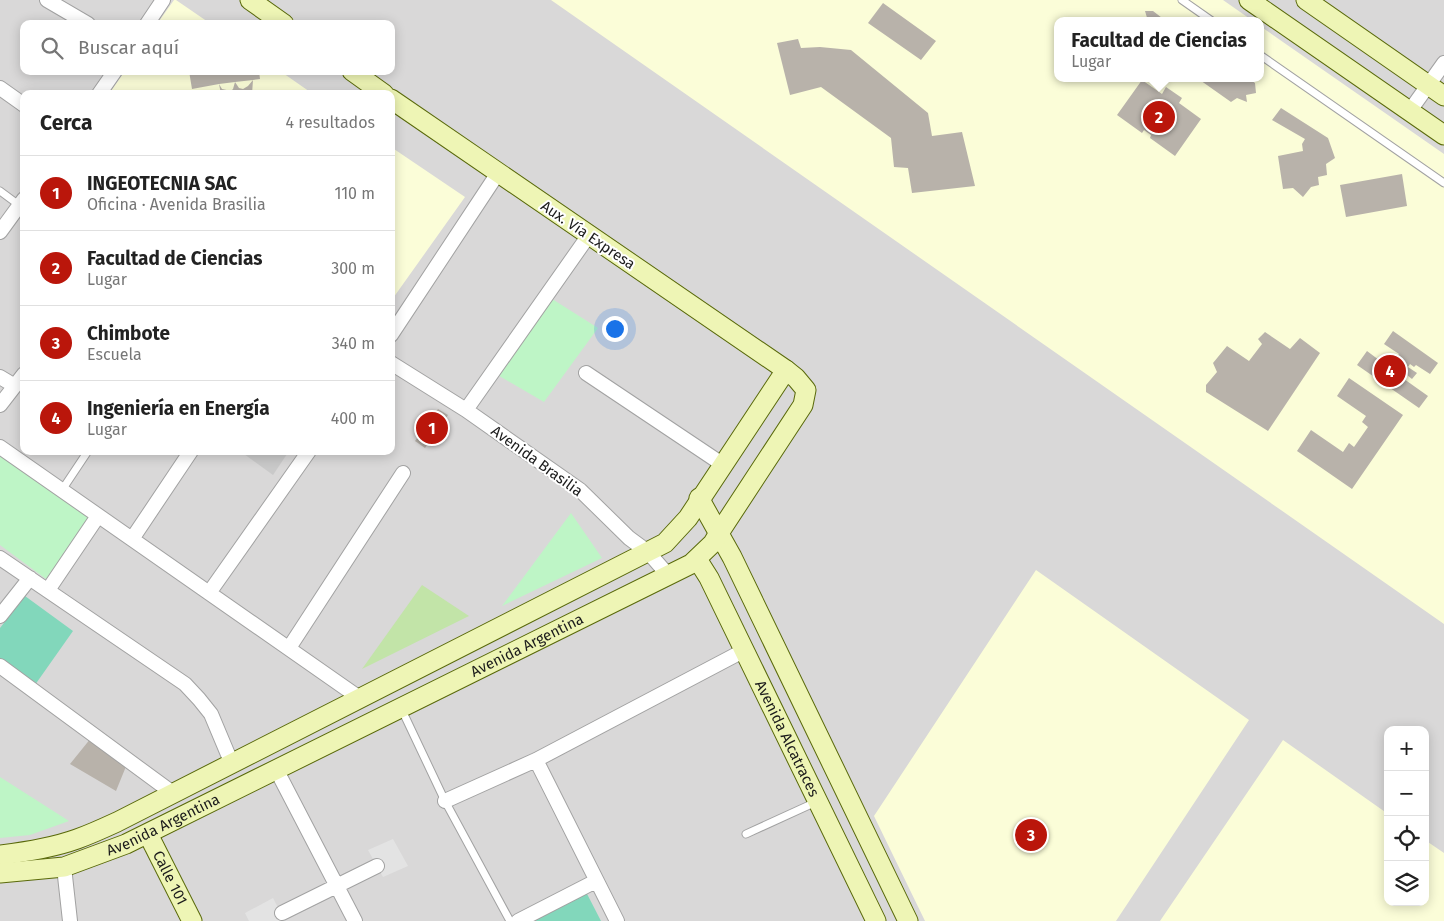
<!DOCTYPE html>
<html lang="es">
<head>
<meta charset="utf-8">
<style>
  body { margin:0; font-family:"Fira Sans",sans-serif; background:#f2f2f2; color:#222 }
  .controls { position:absolute; right:15px; bottom:15px; display:grid; overflow:hidden; border-radius:10px; box-shadow:0 2px 12px #0003 }
  .controls button { width:45px; height:45px; display:grid; place-items:center; padding:0; border:0; border-bottom:1px solid #e0e0e0; background:#fff; color:#222; font:25px sans-serif }
  .you { position:absolute; left:614px; top:328px; width:18px; height:18px; margin:-12px; border:4px solid #fff; border-radius:50%; background:#1a73e8; box-shadow:0 0 0 8px #1a73e833 }
  .badge { display:grid; place-items:center; width:32px; height:32px; border-radius:50%; background:#ba160b; color:#fff; font-size:16px; font-weight:700 }
  .pin { position:absolute; translate:-50% -50%; border:2px solid #fff; box-shadow:0 1px 5px #0006 }
  .popup { position:absolute; left:1054px; top:17px; width:210px; height:65px; box-sizing:border-box; display:grid; place-content:center; border-radius:10px; background:#fff; filter:drop-shadow(0 1px 4px #0005); font-size:16px; white-space:nowrap; color:#767676 }
  .popup b { font-size:19px; color:#222 }
  .popup::after { content:''; position:absolute; left:50%; top:100%; margin-left:-10px; border:10px solid transparent; border-top-color:#fff }
  .list { margin:0; padding:0; list-style:none }
  h2 { display:flex; justify-content:space-between; align-items:center; height:65px; margin:0; padding:0 20px; font-size:21px }
  h2 small { font-size:16px; font-weight:400; color:#767676 }
  .list li { display:grid; grid-template-columns:32px 1fr auto; gap:15px; align-items:center; box-sizing:border-box; height:75px; padding:0 20px; border-top:1px solid #e0e0e0 }
  .list b { display:block; font-size:19px; white-space:nowrap }
  .list p { margin:0; font-size:16px; white-space:nowrap; color:#767676 }
  .list em { font-size:16px; font-style:normal; color:#767676 }
  .icon { flex:none; width:28px; height:28px; fill:none; stroke:currentColor; stroke-width:2; stroke-linecap:round; stroke-linejoin:round }
  .map { position:relative; flex:none; width:1444px; height:921px; overflow:hidden }
  .search { position:absolute; background:#fff; box-shadow:0 2px 12px #0003; left:20px; top:20px; width:375px; height:55px; display:flex; align-items:center; gap:12px; box-sizing:border-box; padding:0 18px; border-radius:10px; color:#767676; font-size:19px }
  .panel { position:absolute; background:#fff; box-shadow:0 2px 12px #0003; left:20px; top:90px; width:375px; height:365px; border-radius:10px }
  .map>svg:first-child { display:block }
  .residential { fill:#d9d8d8; fill-rule:evenodd }
  .education { fill:#fbfdd8 }
  .religious { fill:#c9c9c9 }
  .grass { fill:#c2e4a8 }
  .park { fill:#bef5c6 }
  .pitch { fill:#82d7bb }
  .parking { fill:#e3e3e3 }
  .building { fill:#b8b2aa }
  .lines { fill:none; stroke-linecap:round; stroke-linejoin:round }
  .lane-casing { stroke:#a2a2a2; stroke-width:9 }
  .street-casing { stroke:#a2a2a2; stroke-width:16 }
  .secondary-casing { stroke:#59690a; stroke-width:21 }
  .lane { stroke:#fff; stroke-width:7 }
  .street { stroke:#fff; stroke-width:14 }
  .secondary { stroke:#eef5b5; stroke-width:19 }
  .labels { text-anchor:middle; stroke-width:4; stroke-linejoin:round; paint-order:stroke }
  .street-label { font-size:15px; fill:#1b1b1b; stroke:#fff }
</style>
</head>
<body>
<div class="map">
<svg width="1444" height="921" viewBox="0 0 1444 921">
  <rect width="100%" height="100%" fill="#ece9e0"/>
  <!-- residential -->
  <path class="residential" d="M0,0h1444v921h-1444zM1058,21h202v57h-202zM24,24h367v47h-367zM24,94h367v357h-367zM1388,730h37v172h-37z"/>
  <!-- education -->
  <path class="education" d="M174,0h2l35,24h-54z
    M551,0h672l30,21h-195v57h202v-52l184,128v470z
    M125,71h155l33,23h-204z
    M391,147l74,50 -74,104z
    M1036,570l213,150 -133,201h-191l-51,-105z
    M1283,740l105,74v88h37v-62l19,13v68h-284z"/>
  <!-- religious -->
  <path class="religious" d="M240,451h49l-16,24z"/>
  <!-- grass -->
  <path class="grass" d="M422,585l47,31 -107,53z"/>
  <!-- park -->
  <path class="park" d="M549,297l49,31 -54,74 -50,-29z
    M0,453l91,65 -45,61 -46,-34z
    M571,513l31,45 -100,48z
    M0,777l69,44 -39,14 -30,3z"/>
  <!-- pitch -->
  <path class="pitch" d="M25,596l48,35 -43,61 -30,-22v-42z
    M585,890l16,31h-68z"/>
  <!-- parking -->
  <path class="parking" d="M393,839l15,27 -25,11 -15,-27z
    M273,898l12,23h-36l-4,-8z"/>
  <!-- building -->
  <path class="building" d="M883,3l53,38 -15,19 -53,-37z
    M1145,11h8l13,10h-18z
    M798,39l3,9 19,-1 31,3 77,63 4,23 30,-4 13,54 -63,7 -4,-25 -14,-1 -3,-29 -70,-51 -31,8 -13,-52z
    M189,71h70l1,8 -7,1 -1,14h-31l-2,-10 3,5 9,2 2,-2 2,-7 4,6 4,1 5,-3 5,-6 -18,2 -16,2 -27,5z
    M1197,78h51l7,5 1,10 -10,2 1,7 -10,-4 -6,4z
    M1142,80l20,14 4,-7 16,11 -3,5 22,16 -26,37 -25,-18 1,-3 -7,-5 -2,3 -25,-18z
    M1281,108l47,30 7,20 -9,6 1,11 -9,2 1,8 -8,2 -8,10 -10,-9 -10,1 -5,-33 25,-5 -1,-7 3,-5 -33,-19z
    M1402,174l5,32 -61,11 -6,-32z
    M1393,331l45,32 -8,11 -14,-9 -2,2 -4,-3 -2,3 9,6 -5,6 -5,-4 -3,4 24,17 -9,12 -62,-43 10,-14 24,18 3,-4 -5,-4 3,-4 6,4 2,-2 -3,-2 2,-3 -15,-10z
    M1265,332l25,17 10,-11 20,15 -52,78 -62,-39v-7l11,-13 -4,-9 14,-17 22,15 13,-17 -4,-5z
    M1349,378l54,37 -51,74 -55,-38 14,-21 32,22 6,-9 5,4 14,-20 -6,-5 4,-6 -29,-20z
    M438,409l10,6 -23,33 -10,-7z
    M91,738l36,26 -11,27 -46,-27z"/>
  <g class="lines">
    <defs>
      <path id="lane" d="M1182,0l30,21
        M1260,55l184,128
        M0,191l19,14
        M62,490l26,-39
        M401,708l44,93 65,120
        M746,834l70,-32"/>
      <path id="street" d="M47,0l41,24
        M147,24l16,-24
        M0,88l24,17
        M99,94l16,-23
        M1409,112l35,-49
        M0,232l24,-33
        M391,335l107,-162
        M391,363l75,47 114,80 49,48 19,14 20,23
        M586,373l136,91
        M0,377l15,9
        M0,405l24,-31
        M466,410l123,-175
        M0,447l361,252
        M132,539l59,-88
        M0,558l185,126 14,15 12,15 21,50
        M48,590l50,-74
        M209,593l100,-142
        M0,616l30,-38
        M289,648l114,-175
        M0,666l174,128
        M536,760l81,161
        M276,769l79,152
        M445,801l91,-41 207,-109
        M64,867l6,54
        M282,913l95,-47
        M518,921l78,-40"/>
      <g id="secondary">
        <path d="M250,0l34,24"/>
        <path d="M1249,0l195,135"/>
        <path d="M1306,0l138,96"/>
        <path d="M352,71l32,23"/>
        <path d="M699,498l33,59 176,364"/>
        <path id="s1" d="M697,559l12,19 167,343"/>
        <path id="s2" d="M148,834l44,87"/>
        <path d="M0,855c26,-3 52,-7 77,-16 14,-5 27,-11 40,-17l548,-279 23,-25 98,-148"/>
        <path id="s3" d="M0,873l64,-6 62,-23 565,-280 22,-21 6,-10 84,-128 3,-15 -10,-12 -10,-8 -395,-271"/>
      </g>
    </defs>
    <!-- lane casing -->
    <use href="#lane" class="lane-casing"/>
    <!-- street casing -->
    <use href="#street" class="street-casing"/>
    <!-- secondary casing -->
    <use href="#secondary" class="secondary-casing"/>
    <!-- lane -->
    <use href="#lane" class="lane"/>
    <!-- street -->
    <use href="#street" class="street"/>
    <!-- secondary -->
    <use href="#secondary" class="secondary"/>
  </g>
  <g class="labels">
    <!-- street labels -->
    <g class="street-label">
      <text transform="translate(588 235) rotate(34)" y="5">Aux. Vía Expresa</text>
      <text transform="translate(537 461) rotate(36)" y="5">Avenida Brasilia</text>
      <text dy="5" stroke="none"><textPath href="#s3" startOffset="578">Avenida Argentina</textPath></text>
      <text dy="5" stroke="none"><textPath href="#s1" startOffset="201">Avenida Alcatraces</textPath></text>
      <text dy="5" stroke="none"><textPath href="#s3" startOffset="172">Avenida Argentina</textPath></text>
      <text dy="5" stroke="none"><textPath href="#s2" startOffset="49">Calle 101</textPath></text>
    </g>
  </g>
</svg>
<div class="controls">
<button>+</button>
<button>−</button>
<button><svg class="icon" aria-label="locate" viewBox="0 0 24 24"><circle cx="12" cy="12" r="6"/><path d="M12 2v4M12 18v4M2 12h4M18 12h4"/></svg></button>
<button><svg class="icon" aria-label="layers" viewBox="0 0 24 24"><path d="M12 4l9 5-9 5-9-5zM3 14l9 5 9-5"/></svg></button>
</div>
<div class="you"></div>
<div class="pin badge" style="left:432px;top:428px">1</div>
<div class="pin badge" style="left:1159px;top:117px">2</div>
<div class="popup"><b>Facultad de Ciencias</b>Lugar</div>
<div class="pin badge" style="left:1031px;top:835px">3</div>
<div class="pin badge" style="left:1390px;top:371px">4</div>
<div class="search"><svg class="icon" aria-label="search" viewBox="0 0 24 24"><circle cx="10" cy="10" r="6"/><path d="M15 15l6 6"/></svg>Buscar aquí</div>
<section class="panel">
<h2>Cerca<small>4 resultados</small></h2>
<ul class="list">
<li><span class="badge">1</span><div><b>INGEOTECNIA SAC</b><p>Oficina · Avenida Brasilia</p></div><em>110 m</em></li>
<li><span class="badge">2</span><div><b>Facultad de Ciencias</b><p>Lugar</p></div><em>300 m</em></li>
<li><span class="badge">3</span><div><b>Chimbote</b><p>Escuela</p></div><em>340 m</em></li>
<li><span class="badge">4</span><div><b>Ingeniería en Energía</b><p>Lugar</p></div><em>400 m</em></li>
</ul>
</section>
</div>
</body>
</html>
